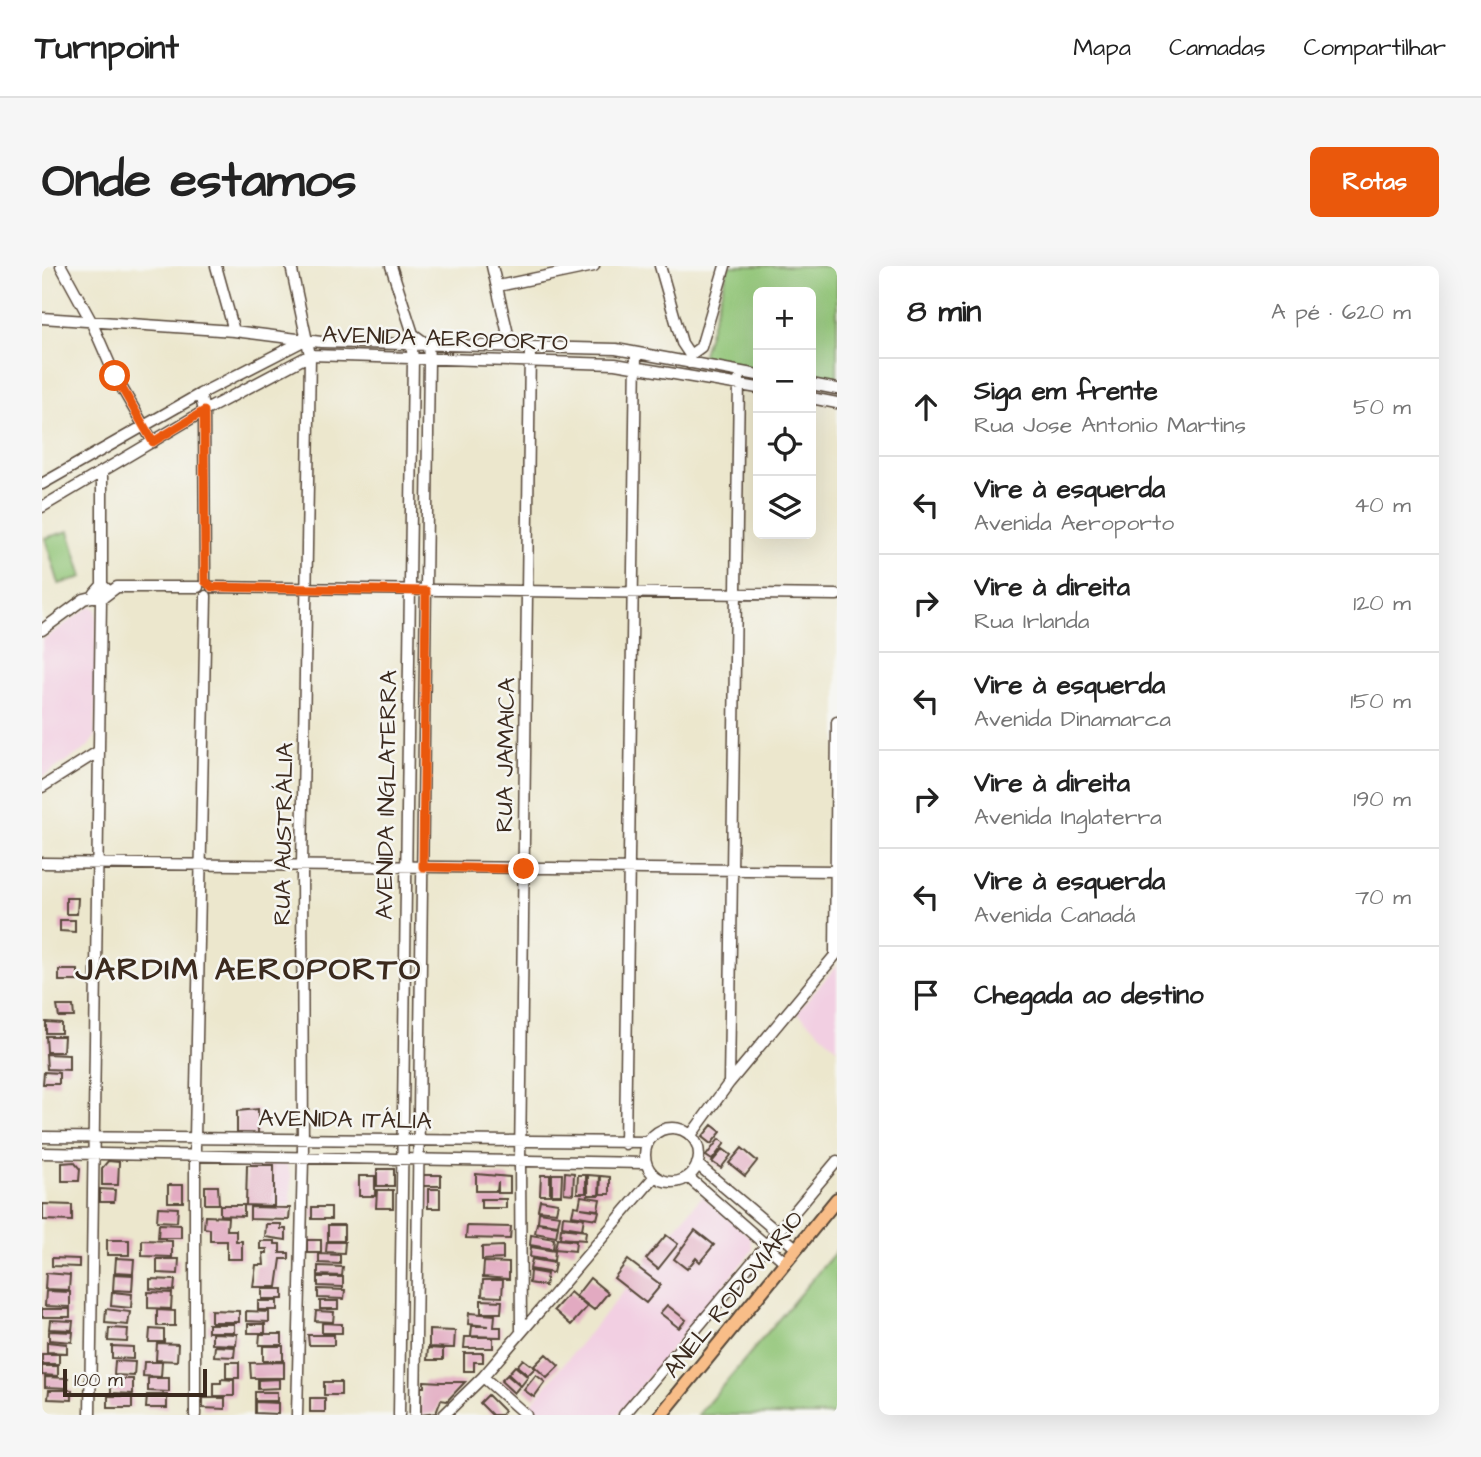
<!DOCTYPE html>
<html lang="pt">
<head>
<meta charset="utf-8">
<style>
  body { margin:0; font-family:"Architects Daughter",sans-serif; background:#f6f6f6; color:#222 }
  .controls { position:absolute; right:21px; top:21px; display:grid; overflow:hidden; border-radius:10px; box-shadow:0 7px 28px #0002 }
  .controls button { width:63px; height:63px; display:grid; place-items:center; padding:0; border:0; border-bottom:2px solid #e0e0e0; background:#fff; color:#222; font:35px sans-serif }
  .scale { position:absolute; left:21px; bottom:18px; width:144px; box-sizing:border-box; padding-left:7px; border:4px solid #3b2a1e; border-top:0; font-size:19px; line-height:24px; white-space:nowrap; color:#3b2a1e; -webkit-text-stroke:5px #f6f6f2; paint-order:stroke }
  .stop { position:absolute; width:21px; height:21px; margin:-16px; border:5px solid #ea580c; border-radius:50%; background:#fff }
  .stop.end { background:#ea580c; border-color:#fff; box-shadow:0 2px 7px #0008 }
  .list { margin:0; padding:0; list-style:none }
  h2 { display:flex; justify-content:space-between; align-items:center; height:91px; margin:0; padding:0 28px; font-size:30px }
  h2 small { font-size:23px; font-weight:400; color:#767676 }
  .list li { display:grid; grid-template-columns:46px 1fr auto; gap:21px; align-items:center; box-sizing:border-box; height:98px; padding:0 28px; border-top:2px solid #e0e0e0 }
  .list b { display:block; font-size:26px; white-space:nowrap }
  .list p { margin:0; font-size:23px; white-space:nowrap; color:#767676 }
  .list em { font-size:23px; font-style:normal; color:#767676 }
  .icon { flex:none; width:38px; height:38px; fill:none; stroke:currentColor; stroke-width:2; stroke-linecap:round; stroke-linejoin:round }
  .map { position:relative; flex:none; width:795px; height:1149px; overflow:hidden; border-radius:10px }
  header { display:flex; align-items:center; gap:42px; box-sizing:border-box; height:98px; padding:0 35px; background:#fff; border-bottom:2px solid #e0e0e0 }
  header strong { font-size:33px }
  nav { display:flex; gap:38px; margin-inline-start:auto; font-size:24px }
  .intro { display:flex; align-items:center; justify-content:space-between; box-sizing:border-box; height:168px; padding:0 42px }
  h1 { margin:0; font-size:49px }
  .button { padding:18px 32px; border-radius:10px; background:#ea580c; color:#fff; font-size:24px; font-weight:700 }
  main { display:flex; gap:42px; padding:0 42px }
  aside { flex:1; background:#fff; border-radius:10px; box-shadow:0 7px 28px #0002 }
  .map>svg:first-child { display:block }
  .built { fill:#f2cfe2 }
  .green { fill:#90c476; stroke:#66774a; stroke-width:2 }
  .building { fill:#e2aac1 }
  .lines { fill:none; stroke-linecap:round; stroke-linejoin:round }
  .minor-casing { stroke:#564638; stroke-width:13 }
  .major-casing { stroke:#564638; stroke-width:16 }
  .minor { stroke:#fff; stroke-width:10 }
  .major { stroke:#f8bd88; stroke-width:12 }
  .route { stroke:#ea580c; stroke-width:9 }
  .labels { text-anchor:middle; stroke-width:5; stroke-linejoin:round; paint-order:stroke }
  .street-label { font-size:24px; fill:#3b2a1e; stroke:#f6f6f2 }
  .district-label { font-size:32px; font-weight:bold; letter-spacing:2px; fill:#3b2a1e; stroke:#f6f6f2 }
</style>
</head>
<body>
<header>
<strong>Turnpoint</strong>
<nav><a>Mapa</a><a>Camadas</a><a>Compartilhar</a></nav>
</header>
<div class="intro"><h1>Onde estamos</h1><a class="button">Rotas</a></div>
<main>
<div class="map">
<svg width="795" height="1149" viewBox="0 0 795 1149">
  <rect width="100%" height="100%" fill="#f6f6f2"/>
  <filter id="ink" filterUnits="userSpaceOnUse"><feTurbulence type="fractalNoise" baseFrequency=".0143" numOctaves="2"/><feDisplacementMap in="SourceGraphic" scale="14" xChannelSelector="R" yChannelSelector="G"/><feConvolveMatrix kernelMatrix="1 2 1 2 8 2 1 2 1" color-interpolation-filters="sRGB"/></filter>
  <filter id="wash" filterUnits="userSpaceOnUse"><feTurbulence type="fractalNoise" baseFrequency=".00686" numOctaves="4" result="noise"/><feDisplacementMap in="SourceGraphic" scale="28" xChannelSelector="R" yChannelSelector="G"/><feGaussianBlur stdDeviation="1.57" result="paint"/><feColorMatrix in="noise" values="0 0 0 0 0 0 0 0 0 0 0 0 0 0 0 0 0 1.4 0 .05"/><feComposite in="paint" operator="in"/></filter>
  <g filter="url(#wash)">
    <rect width="100%" height="100%" fill="#ece7cd"/>
    <!-- built -->
    <path class="built" d="M49,340l5,3 1,13 -2,115 -8,11 -45,29v-137z
      M795,699v83l-40,-36z
      M205,897h39l5,12v31l-45,-1z
      M660,930l48,41 3,13 -136,165h-81l-8,-8z"/>
    <!-- green -->
    <path class="green" d="M687,0h108v117l-26,-4v-87h-53v79l-53,-10 -3,-4z
      M27,265l14,46 -24,7 -14,-46z
      M795,984v165h-139z"/>
    <g id="blocks">
      <!-- building -->
      <path class="building" d="M24,632h12l-1,16h-11z
        M18,654h15v12l-15,-1z
        M17,704h19v11h-19z
        M15,740h16l1,11h-15z
        M4,756l15,1v10h-15z
        M4,770h18l-1,16h-16z
        M4,788l23,1v15l-22,-1z
        M2,806l15,1v11h-16z
        M216,843v27h-21v-25z
        M670,859l9,7 -10,12 -9,-7z
        M677,873l6,4 -13,17 -6,-4z
        M700,882l15,13 -12,15 -16,-13z
        M681,883l8,6 -10,13 -9,-6z
        M66,895l11,1 -1,23h-16v-17z
        M32,896l6,7 -1,12h-17v-18z
        M205,899h27v41l-28,-1z
        M335,903h17v17h-17z
        M523,906l9,1 -1,21 -9,-1z
        M434,908l34,3v16h-12v-11l-1,9h-21z
        M510,908h10l-1,21h-9z
        M381,909h18v11h-18z
        M499,909h9v20h-10z
        M536,909h8v18h-9z
        M546,909l12,1 -1,19h-11z
        M317,910h16v20h-16z
        M559,910l9,1v17h-10z
        M126,919h15v17h-15z
        M163,920h13l1,18h-14z
        M58,923l15,1 -1,12h-14z
        M386,923h12v19h-12z
        M335,924h16v18h-17z
        M539,930l19,3 -2,11 -17,-2 18,3 -2,8 -25,-4 2,-9 5,1z
        M439,933h25v9h-25z
        M498,934l18,3 -2,9 -18,-2z
        M1,938l29,1v16l-29,-1z
        M178,939h24v11l-24,-1z
        M116,941l20,1 -1,14 -20,-1z
        M208,941l40,1 -1,12 -39,-1z
        M270,941h19v12h-19z
        M497,946l21,3 -2,10 -20,-3z
        M163,950l23,1 -1,13h9v11h6v18h-15v-18h-17v-12l-6,-1z
        M521,950l21,2 -2,11 -20,-3z
        M495,957l21,3 -2,11 -21,-4z
        M117,958l22,1v13h-23z
        M224,958h15v5h5v11l-21,-3z
        M286,959h16v16h-16z
        M425,960l44,1 -1,12 -44,-1z
        M519,962l25,3 -1,9 -25,-2z
        M653,964l19,15 -14,17 -4,-4 -9,11 -13,-10z
        M489,969l23,4 -1,10 -23,-4z
        M624,969l12,9 -20,25 -12,-10z
        M515,973l19,2 -1,10 -20,-2z
        M65,974h22v15h-22z
        M100,974l30,1v16l-30,-1z
        M265,974h14v13h-14z
        M218,975h15v3h5v9h9v6h-8l-4,28h-24l3,-22h8l-1,-12h4v-4h-7z
        M285,976h18l-1,11 -18,-1z
        M461,980v13l-21,1v-13z
        M489,981l24,4 -1,10 -24,-4z
        M277,988l21,1v9l-21,-1z
        M10,992l27,1v8l-27,-1z
        M74,992l18,1 -1,14 -18,-1z
        M115,993h22l-1,15 -21,-1z
        M490,993l23,4 -2,10 -23,-4z
        M586,994l33,25 -15,18 -32,-25z
        M442,996l25,1v16l-26,-2z
        M276,1000l25,1 -1,9 -24,-1z
        M488,1005l17,3 -2,12 -16,-3z
        M4,1007l24,2 -1,15 -24,-1z
        M72,1008l19,1 -1,16 -19,-1z
        M276,1011h25v10l-25,-1z
        M548,1012l18,15 -14,17 -18,-14z
        M108,1013l25,1 -1,11 -24,-2z
        M441,1014h20l-1,17 -20,-1z
        M220,1023h21v10h-21z
        M276,1023l27,1 -1,9 -26,-1z
        M4,1025l24,1v15l-25,-1z
        M70,1026l20,2 -1,14 -20,-2z
        M106,1026l24,1 -1,16 -23,-1z
        M528,1026l17,15 -16,18 -17,-15z
        M439,1034l21,1 -1,12h-20z
        M216,1035h19v9h-19z
        M278,1035h18v8h-18z
        M625,1039l19,15 -7,8 -19,-15z
        M0,1043h28v8h-28z
        M64,1043l24,3 -2,13 -23,-2z
        M115,1044l18,1v15h-18z
        M169,1044l28,1v11h-28z
        M204,1045l23,1v10l-23,-1z
        M274,1045l18,1 -1,10 -18,-1z
        M427,1047l26,2 -1,12h7v10l-30,-1 1,-10h16l-20,-2z
        M8,1054l23,1 -1,9 -23,-1z
        M280,1057l20,1v9h-20z
        M166,1058h26v8h-26z
        M206,1058h17v9h-17z
        M67,1062l19,1 -1,13 -19,-1z
        M108,1063l14,1v12h-15z
        M387,1064l26,1 -1,17 -25,-1z
        M7,1065l24,1 -1,10 -23,-2z
        M170,1067l25,1 -1,11 -24,-1z
        M218,1068h22v11h-23z
        M266,1069h26v10h-25z
        M423,1071h28v11h-29z
        M5,1076l20,2v9l-20,-1z
        M115,1077l21,1 -1,17 -21,-1z
        M70,1080l21,1v12l-21,-1z
        M173,1080l20,1 -1,10 -20,-1z
        M221,1080h20v15h-20z
        M386,1082l15,1v11h-16z
        M422,1087h19v9h-9v9h-10z
        M0,1088h17v10h-17z
        M504,1088l13,12 -12,12 -13,-12z
        M481,1093l12,9 -7,7 -11,-9z
        M73,1095l20,1 -1,14 -20,-1z
        M102,1096h18l-1,15 -18,-1z
        M184,1096h13v16h-13z
        M242,1096v16h-33l-1,-15z
        M0,1100h16v10l-16,-1z
        M473,1100l13,11 -7,9 -13,-12z
        M465,1109l13,11 -6,7 -13,-12z
        M494,1109l9,7 -11,15 -10,-7z
        M3,1111l23,1v10l-23,-1z
        M106,1112h21v14l-21,-1z
        M69,1113h22v15l-22,-1z
        M179,1113l13,1v16h-20v-13h7z
        M237,1113v9l-21,1v-9z
        M382,1115l18,1h23l-18,19 -6,-1 -5,13 -15,2v-28h3z
        M282,1116h17v13h-17z
        M7,1124h23v10l-24,-1z
        M213,1126h22v9h-22z
        M105,1129h20v13h-21z
        M446,1129l16,16 -3,4h-9l-12,-12z
        M66,1130h24v12h-24z
        M161,1132h22v11l-22,-1z
        M268,1132h15v14h-15z
        M213,1136l23,1v11l-23,-1z"/>
    </g>
  </g>
  <g filter="url(#ink)">
    <use href="#blocks" fill-opacity="0" stroke="#564638" stroke-width="2"/>
    <g class="lines">
      <defs>
        <path id="minor" d="M19,0l30,55 24,55 38,66
          M174,0l18,65
          M249,0l19,89 -8,511 1,292 -6,257
          M349,0l22,68 -2,9 2,15 -14,1057
          M450,0l19,81
          M618,0l22,77 8,12
          M456,20l96,-20
          M0,52l192,13 87,11 295,7 142,26
          M371,68l15,11 1,14 -14,1056
          M647,97l1,-8 11,-8 24,-81
          M769,118l26,5
          M158,128l4,17 1,170
          M769,132l26,5
          M60,208v111
          M0,218l158,-90 107,-55
          M0,241l162,-96 106,-56 305,9 143,24
          M170,321l625,8
          M67,325l-7,-6 -7,8 6,6 16,-12h81
          M0,364l42,-31 12,-3
          M0,521l57,-36
          M0,597l795,8
          M793,689l2,-233
          M687,817l10,-703
          M603 889a27 27 0 1 1 54 0a27 27 0 1 1-54 0Z
          M649,869l38,-52 108,-130
          M0,871l605,5
          M583,878l11,-791
          M0,887l603,10
          M655,898l99,84
          M646,911l96,84
          M479,1064l-1,-168 10,-813
          M441,1111l43,38
          M48,1149l11,-816
          M153,1149v-277l11,-542
          M402,1149l39,-38 172,-201
          M582,1149l213,-254"/>
        <path id="major" d="M619,1149l176,-216"/>
      </defs>
      <!-- minor casing -->
      <use href="#minor" class="minor-casing"/>
      <!-- major casing -->
      <use href="#major" class="major-casing"/>
      <!-- minor -->
      <use href="#minor" class="minor"/>
      <!-- major -->
      <use href="#major" class="major"/>
    </g>
  </g>
  <g class="lines" filter="url(#ink)">
    <!-- route -->
    <path class="route" d="M73,110l38,66 51,-31 1,170 7,6 214,4 -3,276 101,2"/>
  </g>
  <g class="labels">
    <!-- street labels -->
    <g class="street-label">
      <text transform="translate(403 72) rotate(2)" y="8">AVENIDA AEROPORTO</text>
      <text transform="translate(463 489) rotate(-89)" y="8">RUA JAMAICA</text>
      <text transform="translate(344 529) rotate(-89)" y="8">AVENIDA INGLATERRA</text>
      <text transform="translate(241 568) rotate(-89)" y="8">RUA AUSTRÁLIA</text>
      <text transform="translate(303 853) rotate(1)" y="8">AVENIDA ITÁLIA</text>
      <text transform="translate(691 1028) rotate(-51)" y="8">ANEL RODOVIÁRIO</text>
    </g>
    <!-- district labels -->
    <g class="district-label">
      <text x="207" y="713">JARDIM AEROPORTO</text>
    </g>
  </g>
</svg>
<div class="controls">
<button>+</button>
<button>−</button>
<button><svg class="icon" aria-label="locate" viewBox="0 0 24 24"><circle cx="12" cy="12" r="6"/><path d="M12 2v4M12 18v4M2 12h4M18 12h4"/></svg></button>
<button><svg class="icon" aria-label="layers" viewBox="0 0 24 24"><path d="M12 4l9 5-9 5-9-5zM3 14l9 5 9-5"/></svg></button>
</div>
<div class="scale">100 m</div>
<div class="stop" style="left:73px;top:110px"></div>
<div class="stop end" style="left:482px;top:603px"></div>
</div>
<aside>
<h2>8 min<small>A pé · 620 m</small></h2>
<ul class="list">
<li><svg class="icon" aria-label="ahead" viewBox="0 0 24 24"><path d="M12 20V5M6 11l6-6 6 6"/></svg><div><b>Siga em frente</b><p>Rua Jose Antonio Martins</p></div><em>50 m</em></li>
<li><svg class="icon" aria-label="left" viewBox="0 0 24 24"><path d="M17 20v-9H6M10 6l-5 5 5 5"/></svg><div><b>Vire à esquerda</b><p>Avenida Aeroporto</p></div><em>40 m</em></li>
<li><svg class="icon" aria-label="right" viewBox="0 0 24 24"><path d="M7 20v-9h11M14 6l5 5-5 5"/></svg><div><b>Vire à direita</b><p>Rua Irlanda</p></div><em>120 m</em></li>
<li><svg class="icon" aria-label="left" viewBox="0 0 24 24"><path d="M17 20v-9H6M10 6l-5 5 5 5"/></svg><div><b>Vire à esquerda</b><p>Avenida Dinamarca</p></div><em>150 m</em></li>
<li><svg class="icon" aria-label="right" viewBox="0 0 24 24"><path d="M7 20v-9h11M14 6l5 5-5 5"/></svg><div><b>Vire à direita</b><p>Avenida Inglaterra</p></div><em>190 m</em></li>
<li><svg class="icon" aria-label="left" viewBox="0 0 24 24"><path d="M17 20v-9H6M10 6l-5 5 5 5"/></svg><div><b>Vire à esquerda</b><p>Avenida Canadá</p></div><em>70 m</em></li>
<li><svg class="icon" aria-label="arrive" viewBox="0 0 24 24"><path d="M6 21V4h12l-3 4 3 4H6"/></svg><div><b>Chegada ao destino</b></div></li>
</ul>
</aside>
</main>
</body>
</html>
